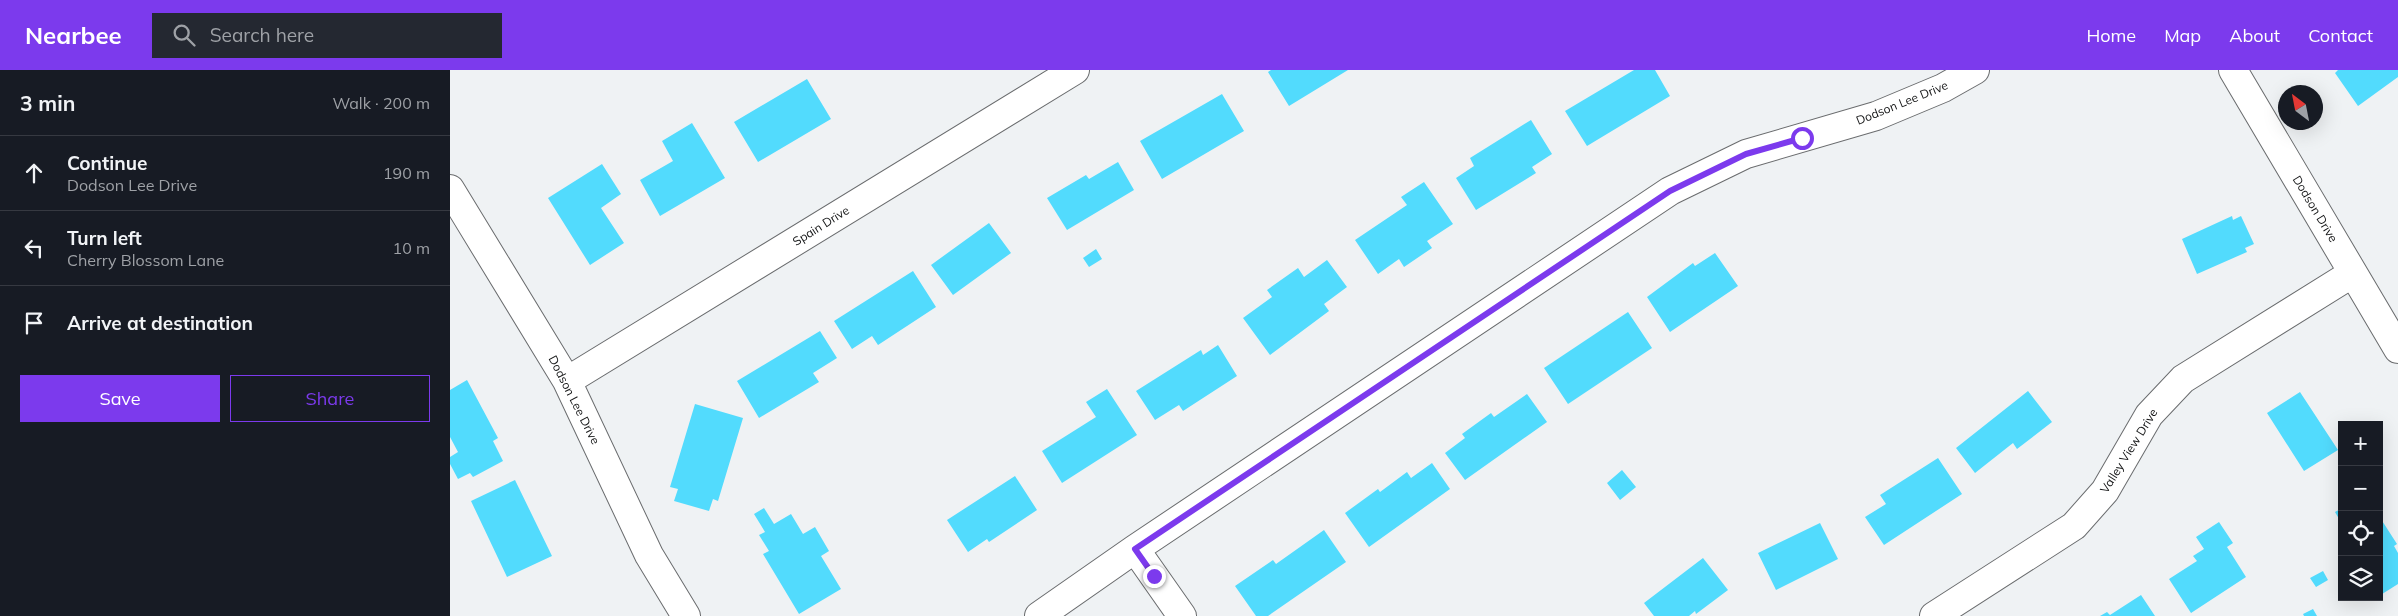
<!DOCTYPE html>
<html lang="en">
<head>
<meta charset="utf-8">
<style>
  body { margin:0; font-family:Mulish,sans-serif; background:#242831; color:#f1f3f6 }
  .controls { position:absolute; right:15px; bottom:15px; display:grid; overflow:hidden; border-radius:0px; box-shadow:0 5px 20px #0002 }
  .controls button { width:45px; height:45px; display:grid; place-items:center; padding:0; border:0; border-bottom:1px solid #363941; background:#171b24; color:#f1f3f6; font:25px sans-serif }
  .compass { position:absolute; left:1828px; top:15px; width:45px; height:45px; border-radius:50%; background:#171b24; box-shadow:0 5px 20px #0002; rotate:328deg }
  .stop { position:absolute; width:15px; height:15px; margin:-11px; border:4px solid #7c3aed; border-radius:50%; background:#fff }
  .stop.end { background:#7c3aed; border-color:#fff; box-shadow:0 1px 5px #0008 }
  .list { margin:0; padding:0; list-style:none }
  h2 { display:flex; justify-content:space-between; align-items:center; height:65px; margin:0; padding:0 20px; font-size:21px }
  h2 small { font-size:16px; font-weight:400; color:#9ea1a6 }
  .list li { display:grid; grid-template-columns:32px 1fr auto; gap:15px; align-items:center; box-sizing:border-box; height:75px; padding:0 20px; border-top:1px solid #363941 }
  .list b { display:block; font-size:19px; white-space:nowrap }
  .list p { margin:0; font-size:16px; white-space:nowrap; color:#9ea1a6 }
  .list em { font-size:16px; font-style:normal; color:#9ea1a6 }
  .actions { display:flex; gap:10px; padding:15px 20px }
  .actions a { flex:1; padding:11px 0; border:1px solid #7c3aed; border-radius:0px; text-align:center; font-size:18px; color:#7c3aed }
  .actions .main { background:#7c3aed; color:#fff }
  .icon { flex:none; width:28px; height:28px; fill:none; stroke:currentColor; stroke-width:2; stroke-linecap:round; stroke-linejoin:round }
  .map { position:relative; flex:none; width:1948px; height:546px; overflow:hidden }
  header { display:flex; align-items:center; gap:30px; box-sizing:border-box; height:70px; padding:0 25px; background:#7c3aed; color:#fff }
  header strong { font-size:24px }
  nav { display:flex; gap:28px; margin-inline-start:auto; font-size:18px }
  .search { width:350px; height:45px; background:#242831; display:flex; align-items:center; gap:12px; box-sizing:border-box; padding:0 18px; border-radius:0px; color:#9ea1a6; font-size:19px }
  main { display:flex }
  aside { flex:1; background:#171b24 }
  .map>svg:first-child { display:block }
  .building { fill:#52dbfd }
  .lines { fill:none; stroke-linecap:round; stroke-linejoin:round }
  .minor-casing { stroke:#6a6c6e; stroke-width:30 }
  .minor { stroke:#fff; stroke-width:28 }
  .route { stroke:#7c3aed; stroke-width:6 }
  .labels { text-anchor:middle; stroke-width:4.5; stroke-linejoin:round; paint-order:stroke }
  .street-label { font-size:12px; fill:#131415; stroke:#fff }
</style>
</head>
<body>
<header>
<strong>Nearbee</strong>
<div class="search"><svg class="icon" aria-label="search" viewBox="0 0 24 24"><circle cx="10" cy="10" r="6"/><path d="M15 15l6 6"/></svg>Search here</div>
<nav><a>Home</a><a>Map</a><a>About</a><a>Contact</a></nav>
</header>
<main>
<aside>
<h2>3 min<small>Walk · 200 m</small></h2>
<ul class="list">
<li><svg class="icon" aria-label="ahead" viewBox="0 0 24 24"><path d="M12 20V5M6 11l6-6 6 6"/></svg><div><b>Continue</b><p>Dodson Lee Drive</p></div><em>190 m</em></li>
<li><svg class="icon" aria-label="left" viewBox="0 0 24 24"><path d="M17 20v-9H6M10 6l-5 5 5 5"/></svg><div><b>Turn left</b><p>Cherry Blossom Lane</p></div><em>10 m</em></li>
<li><svg class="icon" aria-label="arrive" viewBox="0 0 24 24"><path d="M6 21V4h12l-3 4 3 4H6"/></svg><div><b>Arrive at destination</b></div></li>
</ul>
<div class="actions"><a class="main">Save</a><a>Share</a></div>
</aside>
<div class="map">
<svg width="1948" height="546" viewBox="0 0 1948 546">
  <rect width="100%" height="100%" fill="#eff2f4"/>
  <!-- building -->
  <path class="building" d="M821,0h77l-59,36 -21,-34z
    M1184,0h21l15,26 -83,50 -22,-35z
    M1888,0h60v7l-40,29 -23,-33z
    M357,9l24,40 -73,43 -24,-40z
    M772,24l22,37 -82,48 -22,-38z
    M1081,50l21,34 -20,13 4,6 -60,37 -20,-32 18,-12 -4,-8z
    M242,53l33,55 -65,38 -20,-36 33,-19 -11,-20z
    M668,92l16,28 -67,40 -20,-32 39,-23 3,4z
    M152,94l19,30 -20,14 23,35 -34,22 -42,-67z
    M974,112l29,42 -26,17 5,7 -28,19 -5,-8 -21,15 -23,-34 52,-35 -6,-8z
    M1782,146l1,4 8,-4 13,28 -9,4 2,4 -50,22 -15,-35z
    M539,153l22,30 -58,42 -22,-30z
    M646,179l6,10 -13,8 -6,-9z
    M1265,183l23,33 -68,46 -23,-35 46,-34 2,3z
    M877,190l20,27 -23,17 5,7 -59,44 -27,-37 29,-21 -5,-7 31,-22 6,9z
    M463,201l23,36 -58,38 -6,-9 -20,13 -18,-28z
    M1178,242l24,36 -84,56 -24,-36z
    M370,261l17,27 -24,15 6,9 -60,36 -22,-37z
    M768,275l19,31 -54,35 -4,-6 -24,15 -19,-29 65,-41 2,5z
    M17,310l31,58 -5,3 10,20 -30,16 -3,-4 -12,6 -8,-15v-7l8,-5 -8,-15v-47z
    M657,319l30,46 -75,48 -20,-32 54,-34 -10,-15z
    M1578,321l24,31 -35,27 -4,-6 -38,30 -19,-25z
    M1850,322l38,58 -34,21 -37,-58z
    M1077,324l20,28 -82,58 -20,-27 20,-15 -3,-4 29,-21 3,4z
    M245,334l48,14 -25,83 -5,-2 -4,12 -35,-10 4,-12 -8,-2z
    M1488,388l24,36 -78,51 -19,-28 21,-13 -6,-9z
    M982,393l18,26 -81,58 -24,-34 33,-24 2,3 27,-20 4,6z
    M1172,400l14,17 -16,13 -13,-17z
    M565,406l22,34 -48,32 -2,-3 -19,13 -21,-32z
    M65,410l37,76 -45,21 -36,-76z
    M314,438l10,16 17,-10 12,20 12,-7 14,24 -8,5 20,33 -42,25 -36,-60 6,-3 -10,-16 6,-3 -11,-18z
    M1892,438v16l-7,-12z
    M1929,446l18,28 -3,2 4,7v31l-19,12z
    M1769,452l14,21 -6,4 19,30 -55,36 -22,-34 28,-18 -4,-5 11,-7 -8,-12z
    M1370,453l18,36 -62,31 -18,-37z
    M874,460l22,32 -78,54h-12l-21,-30 38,-26 3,4z
    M1253,488l25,32 -32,24 -1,-3 -6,5h-35l-10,-13z
    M1873,501l5,9 -12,7 -6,-9z
    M1691,525l14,21h-55l7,-4 3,3z
    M1863,539l4,7h-13l-1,-2z"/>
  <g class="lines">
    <defs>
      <path id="minor" d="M1783,0l165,279
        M0,119l117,192 82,174 37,61
        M117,311l508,-311
        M685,479l47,67
        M589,546l96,-67 535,-358 76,-37 130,-38 67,-28 32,-18
        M1484,546l140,-90 31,-35 44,-76 34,-36 170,-106"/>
    </defs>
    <!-- minor casing -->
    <use href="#minor" class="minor-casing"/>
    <!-- minor -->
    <use href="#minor" class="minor"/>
  </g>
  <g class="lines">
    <!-- route -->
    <path class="route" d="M704,506l-19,-27 535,-358 76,-37 56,-16"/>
  </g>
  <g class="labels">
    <!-- street labels -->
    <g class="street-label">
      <text transform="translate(1452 33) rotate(-22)" y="4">Dodson Lee Drive</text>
      <text transform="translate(1865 139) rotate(59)" y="4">Dodson Drive</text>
      <text transform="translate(371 156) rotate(-32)" y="4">Spain Drive</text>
      <text transform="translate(124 330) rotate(63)" y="4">Dodson Lee Drive</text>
      <text transform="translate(1679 381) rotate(-58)" y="4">Valley View Drive</text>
    </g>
  </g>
</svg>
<div class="controls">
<button>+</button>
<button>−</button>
<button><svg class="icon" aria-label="locate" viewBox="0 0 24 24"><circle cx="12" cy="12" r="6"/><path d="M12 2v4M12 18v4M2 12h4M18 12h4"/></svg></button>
<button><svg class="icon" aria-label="layers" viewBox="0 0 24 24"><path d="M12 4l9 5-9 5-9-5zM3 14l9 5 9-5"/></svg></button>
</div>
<svg class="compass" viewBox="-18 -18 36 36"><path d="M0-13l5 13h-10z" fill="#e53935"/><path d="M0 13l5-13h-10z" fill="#9ea1a6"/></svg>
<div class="stop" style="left:1352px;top:68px"></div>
<div class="stop end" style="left:704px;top:506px"></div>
</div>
</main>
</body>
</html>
